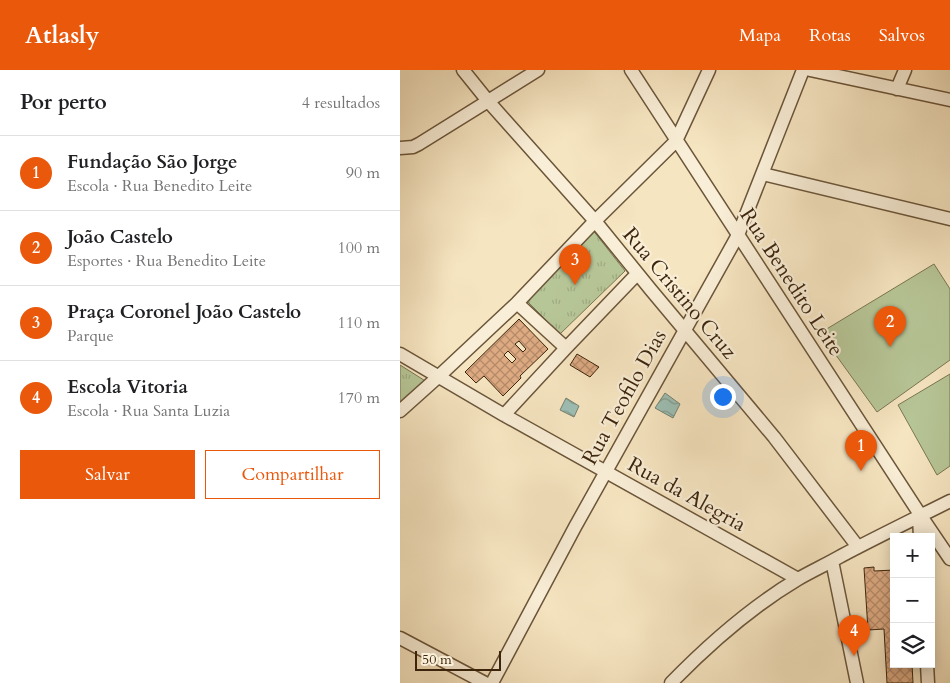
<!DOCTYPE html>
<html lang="pt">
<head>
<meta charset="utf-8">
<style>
  body { margin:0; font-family:Cardo,serif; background:#f6f6f6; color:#202124 }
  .controls { position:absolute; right:15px; bottom:15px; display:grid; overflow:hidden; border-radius:0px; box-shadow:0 2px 12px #0003 }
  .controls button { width:45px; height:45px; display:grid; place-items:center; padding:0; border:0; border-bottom:1px solid #e0e0e0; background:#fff; color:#202124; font:25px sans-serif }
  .scale { position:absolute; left:15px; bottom:12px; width:86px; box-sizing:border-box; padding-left:5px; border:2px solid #3d250c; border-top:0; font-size:14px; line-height:18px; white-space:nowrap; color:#3d250c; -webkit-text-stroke:4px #f9eed7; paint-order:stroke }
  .you { position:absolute; left:322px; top:326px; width:18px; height:18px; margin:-12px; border:4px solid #fff; border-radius:50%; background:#1a73e8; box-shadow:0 0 0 8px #1a73e833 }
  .badge { display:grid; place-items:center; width:32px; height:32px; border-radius:50%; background:#ea580c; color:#fff; font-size:16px; font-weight:700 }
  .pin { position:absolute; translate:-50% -41px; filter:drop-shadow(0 1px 2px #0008) }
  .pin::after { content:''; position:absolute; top:26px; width:18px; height:15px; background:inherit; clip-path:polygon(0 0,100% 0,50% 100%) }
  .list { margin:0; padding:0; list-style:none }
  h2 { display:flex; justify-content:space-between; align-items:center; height:65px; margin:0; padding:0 20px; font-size:21px }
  h2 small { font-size:16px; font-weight:400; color:#757577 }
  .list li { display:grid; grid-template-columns:32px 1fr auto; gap:15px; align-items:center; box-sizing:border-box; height:75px; padding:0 20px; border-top:1px solid #e0e0e0 }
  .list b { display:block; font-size:19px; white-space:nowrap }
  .list p { margin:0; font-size:16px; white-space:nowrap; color:#757577 }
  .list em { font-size:16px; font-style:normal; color:#757577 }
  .actions { display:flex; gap:10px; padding:15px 20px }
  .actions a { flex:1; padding:11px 0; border:1px solid #ea580c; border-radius:0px; text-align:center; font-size:18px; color:#ea580c }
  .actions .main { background:#ea580c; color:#fff }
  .icon { flex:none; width:28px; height:28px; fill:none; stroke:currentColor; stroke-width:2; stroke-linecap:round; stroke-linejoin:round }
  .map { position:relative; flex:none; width:550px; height:613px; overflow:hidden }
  header { display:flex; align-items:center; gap:30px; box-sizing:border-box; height:70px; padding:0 25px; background:#ea580c; color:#fff }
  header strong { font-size:24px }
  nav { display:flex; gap:28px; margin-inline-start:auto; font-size:18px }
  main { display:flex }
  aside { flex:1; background:#fff }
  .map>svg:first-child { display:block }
  .grass { fill:#b7c697; stroke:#7a7652 }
  .park { fill:url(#park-tufts); stroke:#7a7652 }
  .water { fill:url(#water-waves); stroke:#778171 }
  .building { fill:url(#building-cross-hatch); stroke:#3d250c; fill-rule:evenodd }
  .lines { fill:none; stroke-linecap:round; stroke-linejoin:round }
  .minor-casing { stroke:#6b5539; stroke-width:15 }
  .minor { stroke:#f9eed7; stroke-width:12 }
  .labels { text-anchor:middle; stroke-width:4.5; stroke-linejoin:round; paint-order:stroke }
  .street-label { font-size:21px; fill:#3d250c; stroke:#f9eed7 }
</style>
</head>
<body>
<header>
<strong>Atlasly</strong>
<nav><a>Mapa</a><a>Rotas</a><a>Salvos</a></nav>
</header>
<main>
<aside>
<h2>Por perto<small>4 resultados</small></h2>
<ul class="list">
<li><span class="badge">1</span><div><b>Fundação São Jorge</b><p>Escola · Rua Benedito Leite</p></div><em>90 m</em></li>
<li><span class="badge">2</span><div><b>João Castelo</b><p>Esportes · Rua Benedito Leite</p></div><em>100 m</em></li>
<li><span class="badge">3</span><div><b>Praça Coronel João Castelo</b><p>Parque</p></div><em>110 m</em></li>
<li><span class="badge">4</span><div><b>Escola Vitoria</b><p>Escola · Rua Santa Luzia</p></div><em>170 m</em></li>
</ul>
<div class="actions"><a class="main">Salvar</a><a>Compartilhar</a></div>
</aside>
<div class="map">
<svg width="550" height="613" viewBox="0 0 550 613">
  <defs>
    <pattern id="park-tufts" width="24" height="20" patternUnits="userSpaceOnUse" patternTransform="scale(1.25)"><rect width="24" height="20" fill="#b7c697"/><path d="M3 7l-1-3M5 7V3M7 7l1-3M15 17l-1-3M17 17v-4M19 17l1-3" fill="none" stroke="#9eaa81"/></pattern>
    <pattern id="water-waves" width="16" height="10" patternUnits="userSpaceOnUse" patternTransform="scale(1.25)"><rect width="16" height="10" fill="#9dbfb4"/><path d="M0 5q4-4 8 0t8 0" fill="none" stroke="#819b91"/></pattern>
    <pattern id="building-cross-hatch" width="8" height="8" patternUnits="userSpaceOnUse" patternTransform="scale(1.25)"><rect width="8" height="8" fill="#ddaa82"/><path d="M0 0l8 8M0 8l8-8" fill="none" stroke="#b48a69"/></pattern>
  </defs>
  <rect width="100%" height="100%" fill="#f6e5c1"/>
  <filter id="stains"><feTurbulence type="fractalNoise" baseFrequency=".004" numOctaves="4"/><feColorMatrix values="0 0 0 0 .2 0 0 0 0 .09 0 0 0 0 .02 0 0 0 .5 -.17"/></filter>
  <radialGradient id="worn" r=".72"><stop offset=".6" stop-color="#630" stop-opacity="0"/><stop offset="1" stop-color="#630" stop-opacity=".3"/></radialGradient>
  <!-- grass -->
  <path class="grass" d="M534,194l16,25v71l-73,52 -57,-79z
    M550,304v92l-13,9 -39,-70z"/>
  <!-- park -->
  <path class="park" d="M192,159l33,42 -65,63 -35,-35z
    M0,295l27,17 -27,21z"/>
  <!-- water -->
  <path class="water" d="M265,323l15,11 -7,14 -18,-10z
    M166,328l13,8 -5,11 -14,-7z"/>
  <!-- building -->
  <path class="building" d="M119,249l29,30 -28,27 1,2 -18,18 -19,-20 -8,7 -11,-11zM119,271l7,8 -3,3 -8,-8zM108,281l8,8 -4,4 -8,-8z
    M177,284l22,13 -9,10 -20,-12z
    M474,497v4l20,-1v94h18l1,19h-26l-3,-54 -16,1 -4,-62z"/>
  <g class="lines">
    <defs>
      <path id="minor" d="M63,0l25,31 107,120 56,69 123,147 84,110
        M231,0l290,446 29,43
        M410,0l140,30
        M497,19l8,-19
        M0,78l13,-1 6,-3 119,-74
        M363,104l187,45
        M117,233l49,45
        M0,284l104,61 294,164
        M0,341l38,-34 79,-74 78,-82 81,-80 33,-71
        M104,345l62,-67 71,-74
        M519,447l1,20
        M432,491l25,122
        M0,568l85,45
        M527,594l1,19
        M92,613l83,-156 163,-292 65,-165
        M271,613c38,-39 80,-76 127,-104 14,-8 29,-15 43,-23 36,-19 73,-37 109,-55"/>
    </defs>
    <!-- minor casing -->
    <use href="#minor" class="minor-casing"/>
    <!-- minor -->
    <use href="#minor" class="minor"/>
  </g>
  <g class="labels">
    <!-- street labels -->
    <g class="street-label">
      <text transform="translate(392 212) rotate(57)" y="7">Rua Benedito Leite</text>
      <text transform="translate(280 223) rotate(50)" y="7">Rua Cristino Cruz</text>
      <text transform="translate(224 327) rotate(-61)" y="7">Rua Teofilo Dias</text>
      <text transform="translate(287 424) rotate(29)" y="7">Rua da Alegria</text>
    </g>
  </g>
  <rect width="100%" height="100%" filter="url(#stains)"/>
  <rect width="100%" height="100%" fill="url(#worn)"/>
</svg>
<div class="controls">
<button>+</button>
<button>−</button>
<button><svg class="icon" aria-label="layers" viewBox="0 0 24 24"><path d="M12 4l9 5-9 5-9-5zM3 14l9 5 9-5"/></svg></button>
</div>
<div class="scale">50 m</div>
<div class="you"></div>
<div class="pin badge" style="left:461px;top:401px">1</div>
<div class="pin badge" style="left:490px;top:277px">2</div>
<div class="pin badge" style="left:175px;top:215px">3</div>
<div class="pin badge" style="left:454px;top:586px">4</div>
</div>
</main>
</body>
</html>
